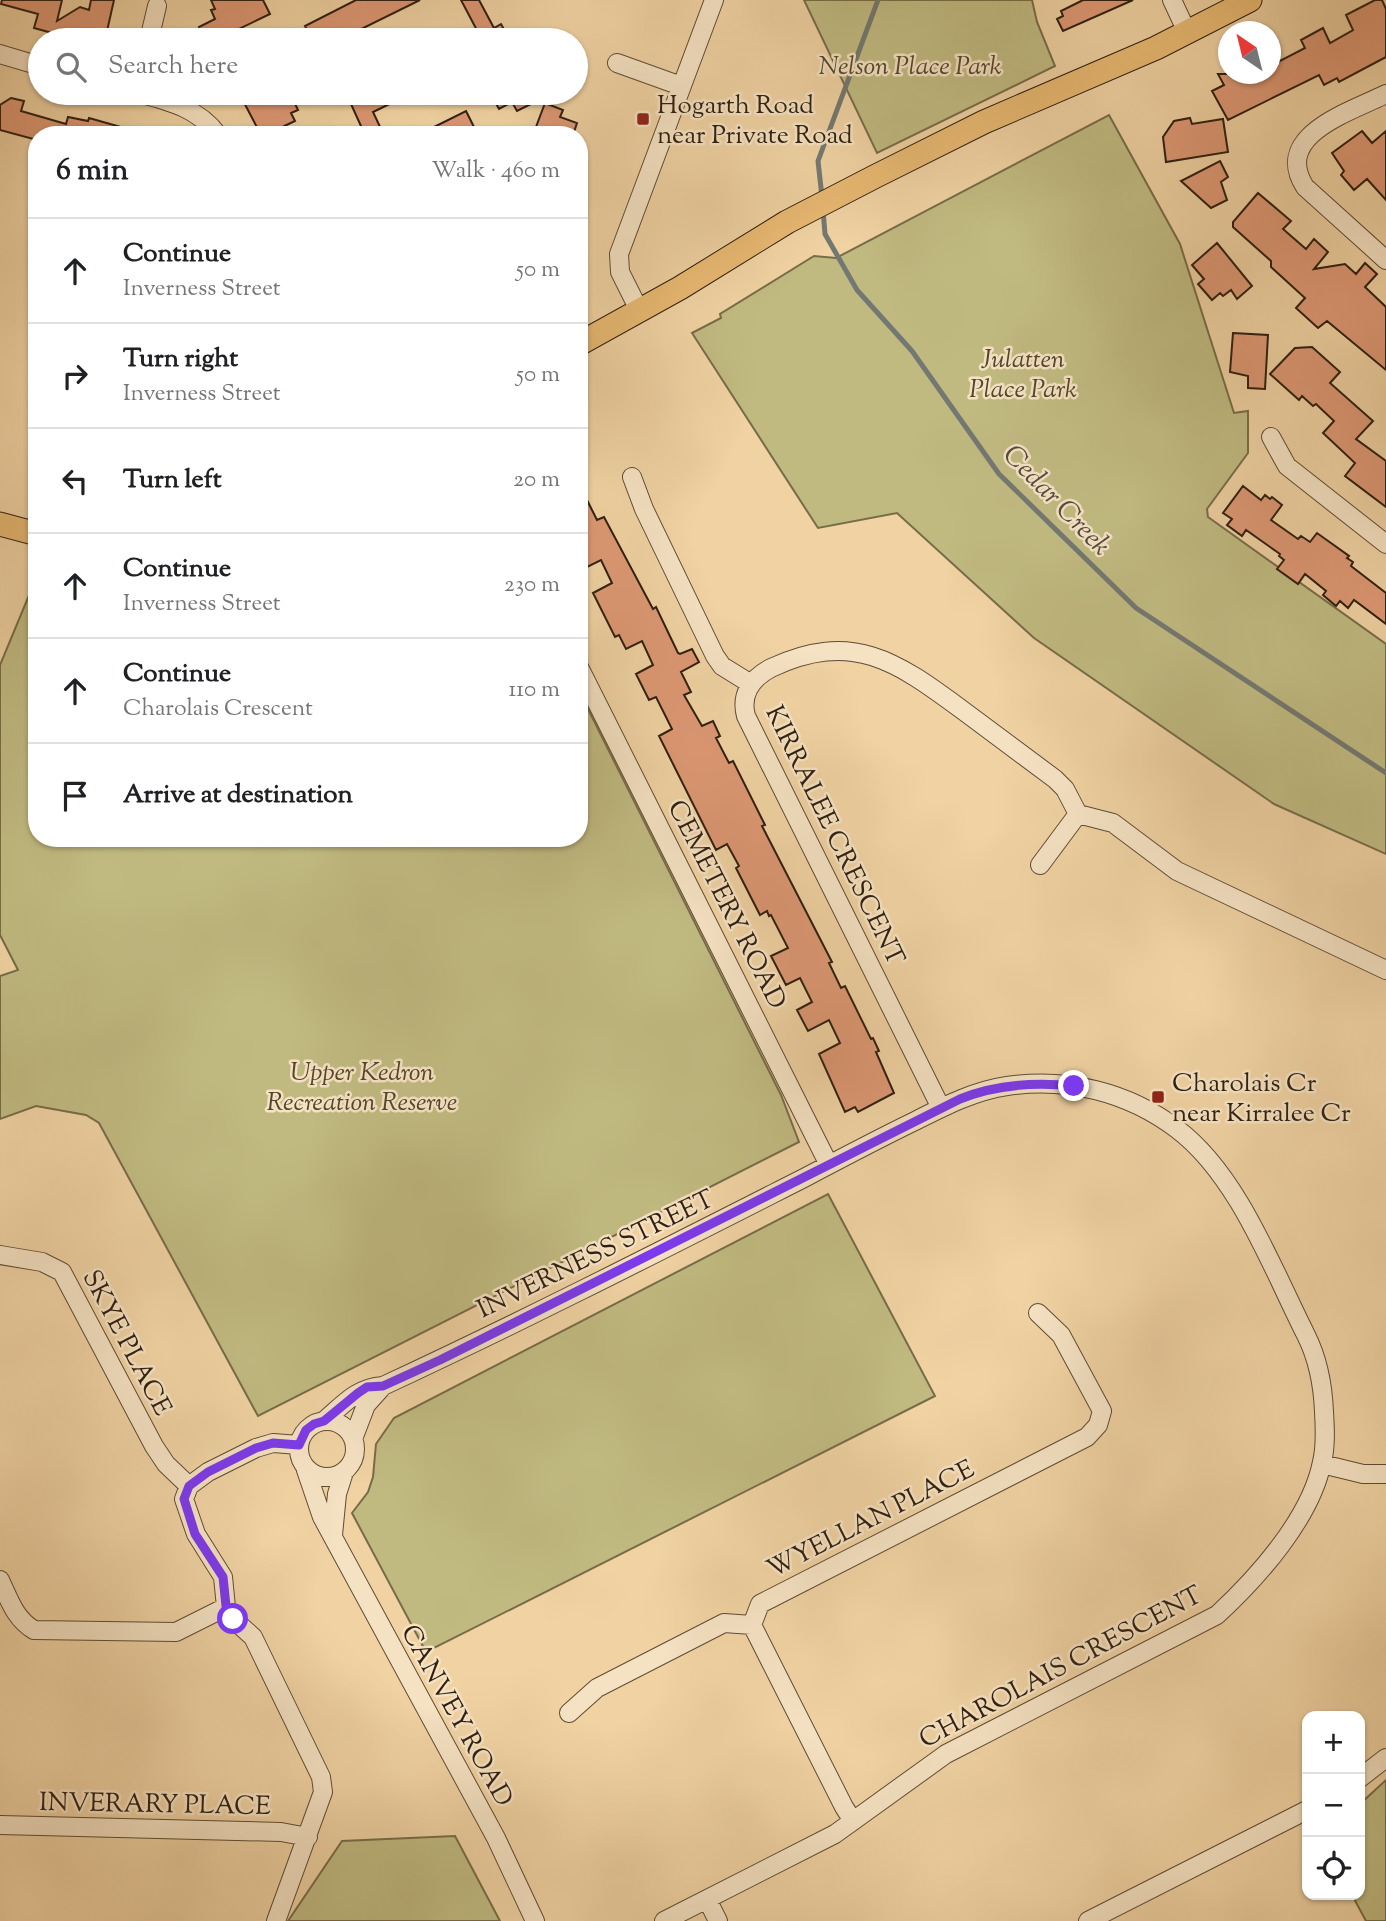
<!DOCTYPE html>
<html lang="en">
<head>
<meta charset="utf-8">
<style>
  body { margin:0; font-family:"Sorts Mill Goudy",serif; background:#f2f2f2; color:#202124 }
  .controls { position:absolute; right:21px; bottom:21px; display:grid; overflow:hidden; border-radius:14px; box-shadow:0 2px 5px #0004 }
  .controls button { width:63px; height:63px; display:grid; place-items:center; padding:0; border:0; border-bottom:2px solid #e0e0e0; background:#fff; color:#202124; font:35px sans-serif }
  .compass { position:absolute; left:1218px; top:21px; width:63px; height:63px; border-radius:50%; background:#fff; box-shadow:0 2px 5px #0004; rotate:325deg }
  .stop { position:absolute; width:21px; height:21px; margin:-16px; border:5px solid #7c3aed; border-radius:50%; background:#fff }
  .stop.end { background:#7c3aed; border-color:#fff; box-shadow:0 2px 7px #0008 }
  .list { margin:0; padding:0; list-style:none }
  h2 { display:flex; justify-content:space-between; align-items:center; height:91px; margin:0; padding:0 28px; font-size:30px }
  h2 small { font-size:23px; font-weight:400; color:#757577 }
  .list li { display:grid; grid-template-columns:46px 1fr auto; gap:21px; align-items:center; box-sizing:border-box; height:105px; padding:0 28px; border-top:2px solid #e0e0e0 }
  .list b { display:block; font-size:26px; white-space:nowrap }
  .list p { margin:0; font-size:23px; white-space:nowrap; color:#757577 }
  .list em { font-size:23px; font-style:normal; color:#757577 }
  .icon { flex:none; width:38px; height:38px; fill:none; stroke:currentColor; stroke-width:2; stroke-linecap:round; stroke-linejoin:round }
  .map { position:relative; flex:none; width:1386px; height:1921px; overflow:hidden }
  .search { position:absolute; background:#fff; box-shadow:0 2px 5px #0004; left:28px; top:28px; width:560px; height:77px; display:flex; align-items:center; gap:18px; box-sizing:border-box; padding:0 24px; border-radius:38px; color:#757577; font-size:26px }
  .panel { position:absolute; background:#fff; box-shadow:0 2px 5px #0004; left:28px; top:126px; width:560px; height:721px; border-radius:28px }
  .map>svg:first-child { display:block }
  .green { fill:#c0ba81; stroke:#776c48; stroke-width:2 }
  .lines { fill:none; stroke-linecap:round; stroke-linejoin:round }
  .stream { stroke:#737872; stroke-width:5 }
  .building { fill:#dd9874; stroke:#2e1f10; stroke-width:2 }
  .minor-casing { stroke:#5e4c35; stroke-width:20 }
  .major-casing { stroke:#2e1f10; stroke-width:25 }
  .minor { stroke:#f5e2c3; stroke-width:18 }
  .major { stroke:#e8b972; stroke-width:23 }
  .route { stroke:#7c3aed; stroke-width:9 }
  .poi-dot { fill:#8f2418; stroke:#f5e2c3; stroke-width:2.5 }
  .labels { text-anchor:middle; stroke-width:5; stroke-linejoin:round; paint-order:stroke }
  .park-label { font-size:26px; font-style:italic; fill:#52462c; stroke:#f5e2c3 }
  .poi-label { font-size:26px; fill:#2e1f10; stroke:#f5e2c3; text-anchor:start }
  .street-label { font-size:26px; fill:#2e1f10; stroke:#f5e2c3 }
  .water-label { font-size:28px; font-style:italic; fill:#504c41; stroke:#f5e2c3 }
</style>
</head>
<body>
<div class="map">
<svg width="1386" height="1921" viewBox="0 0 1386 1921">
  <rect width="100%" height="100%" fill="#f0d2a3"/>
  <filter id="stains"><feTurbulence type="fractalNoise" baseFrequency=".00286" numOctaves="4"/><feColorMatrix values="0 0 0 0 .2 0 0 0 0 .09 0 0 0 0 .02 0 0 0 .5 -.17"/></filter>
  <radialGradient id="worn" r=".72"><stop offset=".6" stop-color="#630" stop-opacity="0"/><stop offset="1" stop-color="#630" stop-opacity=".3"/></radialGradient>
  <!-- green -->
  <path class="green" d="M804,0h228l5,22 18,44 -178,87z
    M1109,115l71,129 54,169 14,-2v42l-41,56 1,8 178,127v210l-112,-50 -240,-166 -137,-125 -79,15 -126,-195 29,-15 -1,-4 94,-58 22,2z
    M37,576v262h542v-147l202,404 18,47 -541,274 -159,-293 -13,-8 -50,-9 -36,13v-143l18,-6 -18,-35v-270z
    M828,1194l107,202 -509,256 -74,-139 16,-21 5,-15 3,-33 18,-26z
    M1386,1780v141h-20l-14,-26h8v-91z
    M455,1836l45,85h-212l54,-80z"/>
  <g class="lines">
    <!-- stream -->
    <path class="stream" d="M822,197l-4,-36 60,-161
      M823,210l2,24 32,56 55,61 87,123 137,134 250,165"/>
  </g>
  <!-- building -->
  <path class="building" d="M2,0h60l-5,21 23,-14 9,3 2,-10h23l-9,40h-27l-44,-12 4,-14 -37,-10z
    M211,0h52l7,14 -54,26h-11l-6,-13 16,-8 -4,-9 4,-1z
    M356,0h64l-81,40h-27l-7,-14z
    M461,0h18l15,28 7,-4 9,16h-39l9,-4z
    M1083,0h50l-70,31 -6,-12 6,-3 -2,-5z
    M1375,0h7l4,9v48l-47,25 -2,-4 -13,7 -5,-10 -91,45 -16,-29 12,-6 -6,-11h52v-8l35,-18 -4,-8 22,-12 7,15 23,-13 -7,-15z
    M239,93h51l8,17 -7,3 4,8 -17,8 2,2 -7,4h-12z
    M346,93h66l-39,19 9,19 -8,4h-9z
    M490,93h40l-6,3 13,5 -20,10 -5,-9 -13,7z
    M11,98l13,3 -3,10 45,13 2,-7 20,4 1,-3 46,13v4h-98v5l-37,-10v-25z
    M545,103l18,7 -3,7 17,6 -4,12h-40z
    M466,111l12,24h-60z
    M1190,118l2,6 31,-5 5,33 -62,10 -3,-25 11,-16z
    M1362,131l10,12 14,-12v69l-19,-21 -13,11 -13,-15 3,-4 -12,-18z
    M1220,161l8,16 -7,5 6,18 -16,8 -30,-27z
    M1258,193l33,28 -8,8 23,20 8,-10 14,13 -14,17 31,-5 11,10 9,-11 12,11 -12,13 21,20v63l-59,-49 -9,7 -22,-20 9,-10 -34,-31v-6l-38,-34v-5z
    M1217,243l35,43 -15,13 -6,-9 -8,6 -3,-3 -8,7 -14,-16 6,-5 -12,-14z
    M1233,333l35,2 -3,54 -17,-1v-12l-18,-4z
    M1312,347l28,25 -10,11 43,38 -17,18 30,22v46l-41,-31 10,-13 -32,-30 11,-12 -18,-17 -3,2 -11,-10 -3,4 -29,-26 25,-26z
    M579,484l18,36 7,-3 49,92 3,-2 22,46 2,1 12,-5 7,13 -18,10 10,20 -7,3 18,31 11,-5 7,15 -4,2 13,25 4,-2 32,64 -3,1 70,136 -3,1 12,25 4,-2 26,53 2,-1 6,13 -3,1 18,41 -36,19 -3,-5 -10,5 -26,-58 21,-11 -11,-23 -21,11 -11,-21 15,-8 -12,-24 -14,7 -15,-29 17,-8 -17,-33 -2,1 -2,-5 -7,4 -24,-47 3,-2 -12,-22 -11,6 -57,-114 13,-7 -16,-32 -7,3 -13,-26 17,-9 -11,-24 -16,8 -7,-14 -4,2 -22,-44 19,-10 -11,-23 -22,11v-27l7,-4 -7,-15z
    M1243,486l18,14 4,-5 5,4 2,-2 10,8 -11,15 27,19 3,-3 9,6 7,-9 32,23 -2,2 6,4 -2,4 35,27v31l-32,-24 -6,8 -8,-7 -4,5 -13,-11 3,-4 -21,-17 -7,10 -21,-15 7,-9 -5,-4 1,-2 -34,-24 -4,6 -15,-11 5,-6 -9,-6z"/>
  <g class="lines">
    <defs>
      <path id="minor" d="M1172,0l15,32
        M149,40l8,-34
        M0,54l40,12
        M617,63l64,23
        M138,93c31,8 60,15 80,42
        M1386,94c-36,18 -114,41 -81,93l81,73
        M640,312l-20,-40 -1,-18 95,-254
        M1271,437l16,29 99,78
        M632,477l12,32 71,147 7,10 29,18
        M579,667l250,498
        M1040,865l38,-51
        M941,1108l-195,-392c-6,-22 6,-38 25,-48 81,-38 125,-7 190,41 31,23 63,47 94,70l10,10 13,25 35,9 64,48 209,99
        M0,1255l42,7 20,10 92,174 12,18 23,22
        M299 1449a28 28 0 1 1 56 0a28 28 0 1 1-56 0Z
        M324,1421c20,-17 32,-33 59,-35
        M353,1439l13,-34 17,-19c142,-66 281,-137 421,-208 36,-19 72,-38 109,-56 30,-15 60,-31 94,-36 60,-9 121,6 170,43 61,46 95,139 129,206 12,24 17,50 18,77 1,16 2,34 -2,50 -11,56 -64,115 -105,153l-271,139 -111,80 -171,87
        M1322,1464l41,10h23
        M306,1470l16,47 174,321 39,83
        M333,1535l4,-41 7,-22
        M0,1580c9,19 15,39 34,50l142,2 50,-25
        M569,1713l28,-25 127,-65 28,2
        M1360,1778l26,-20
        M853,1821l-9,-14 -92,-182 8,-21 327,-167 11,-12 4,-14 -41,-76 -23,-22
        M0,1825l281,7 27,5
        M707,1899l11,22
        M276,1921l47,-129 -2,-15 -68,-140 -20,-18 -7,-12 -3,-30 -27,-43 -12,-35 5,-13 19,-14 48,-24 17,-5 26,2
        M1088,1921l219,-111"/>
      <path id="major" d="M579,344l101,-56 107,-66 89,-46 108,-54 172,-74 94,-48
        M0,524l37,10"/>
    </defs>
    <!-- minor casing -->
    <use href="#minor" class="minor-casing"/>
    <!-- major casing -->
    <use href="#major" class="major-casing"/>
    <!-- minor -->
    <use href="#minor" class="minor"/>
    <!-- major -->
    <use href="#major" class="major"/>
  </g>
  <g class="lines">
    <!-- route -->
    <path class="route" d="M233,1619l-7,-13 -3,-29 -28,-43 -11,-35 5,-13 19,-14 48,-24 17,-5 26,2 7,-15 8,-6 10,-3 34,-28 9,-6 16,-1 57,-26 520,-261c37,-15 75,-17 114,-13"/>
  </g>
  <!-- markers -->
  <g class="poi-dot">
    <rect x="636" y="112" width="14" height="14" rx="3.5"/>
    <rect x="1151" y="1090" width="14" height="14" rx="3.5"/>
  </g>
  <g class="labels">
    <!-- park labels -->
    <g class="park-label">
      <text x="910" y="74">Nelson Place Park</text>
      <text x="1023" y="367">Julatten<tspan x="1023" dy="30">Place Park</tspan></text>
      <text x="362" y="1080">Upper Kedron<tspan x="362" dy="30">Recreation Reserve</tspan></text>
    </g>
    <!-- poi labels -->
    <g class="poi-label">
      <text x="657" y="113">Hogarth Road<tspan x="657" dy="30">near Private Road</tspan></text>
      <text x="1172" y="1091">Charolais Cr<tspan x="1172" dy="30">near Kirralee Cr</tspan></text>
    </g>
    <!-- street labels -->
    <g class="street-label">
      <text transform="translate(836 835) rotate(64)" y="9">KIRRALEE CRESCENT</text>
      <text transform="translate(728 904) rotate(63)" y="9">CEMETERY ROAD</text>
      <text transform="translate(595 1253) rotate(-26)" y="9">INVERNESS STREET</text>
      <text transform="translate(128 1342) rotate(62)" y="9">SKYE PLACE</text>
      <text transform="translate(870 1518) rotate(-27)" y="9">WYELLAN PLACE</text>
      <text transform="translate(1060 1666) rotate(-28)" y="9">CHAROLAIS CRESCENT</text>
      <text transform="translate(458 1715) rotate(61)" y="9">CANVEY ROAD</text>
      <text transform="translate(155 1803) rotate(1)" y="9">INVERARY PLACE</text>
    </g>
    <!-- water labels -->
    <g class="water-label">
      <text transform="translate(1058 499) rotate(46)" y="10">Cedar Creek</text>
    </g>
  </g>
  <rect width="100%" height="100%" filter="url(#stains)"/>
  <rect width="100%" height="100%" fill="url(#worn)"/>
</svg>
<div class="controls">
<button>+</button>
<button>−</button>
<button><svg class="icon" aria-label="locate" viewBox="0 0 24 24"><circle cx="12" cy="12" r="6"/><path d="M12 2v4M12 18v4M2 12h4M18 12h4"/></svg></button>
</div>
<svg class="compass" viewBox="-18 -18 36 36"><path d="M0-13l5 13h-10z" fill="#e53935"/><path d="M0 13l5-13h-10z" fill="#757577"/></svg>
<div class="stop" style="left:233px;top:1619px"></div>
<div class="stop end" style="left:1074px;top:1086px"></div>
<div class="search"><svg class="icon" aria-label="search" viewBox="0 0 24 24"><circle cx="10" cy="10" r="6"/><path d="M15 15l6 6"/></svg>Search here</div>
<section class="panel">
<h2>6 min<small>Walk · 460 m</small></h2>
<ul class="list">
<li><svg class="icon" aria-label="ahead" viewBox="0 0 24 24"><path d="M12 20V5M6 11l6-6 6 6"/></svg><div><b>Continue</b><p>Inverness Street</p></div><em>50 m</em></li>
<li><svg class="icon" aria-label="right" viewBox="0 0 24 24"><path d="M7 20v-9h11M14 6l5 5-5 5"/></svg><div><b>Turn right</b><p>Inverness Street</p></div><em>50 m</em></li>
<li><svg class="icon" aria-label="left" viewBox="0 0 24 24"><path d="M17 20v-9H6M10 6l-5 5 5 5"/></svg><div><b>Turn left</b></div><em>20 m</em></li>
<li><svg class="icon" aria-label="ahead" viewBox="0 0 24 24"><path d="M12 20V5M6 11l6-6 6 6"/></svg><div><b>Continue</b><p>Inverness Street</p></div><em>230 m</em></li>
<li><svg class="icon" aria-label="ahead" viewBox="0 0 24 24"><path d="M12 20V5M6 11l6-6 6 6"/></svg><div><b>Continue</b><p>Charolais Crescent</p></div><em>110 m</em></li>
<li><svg class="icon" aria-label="arrive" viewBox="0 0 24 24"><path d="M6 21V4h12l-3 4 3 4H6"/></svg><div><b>Arrive at destination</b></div></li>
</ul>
</section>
</div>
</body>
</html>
